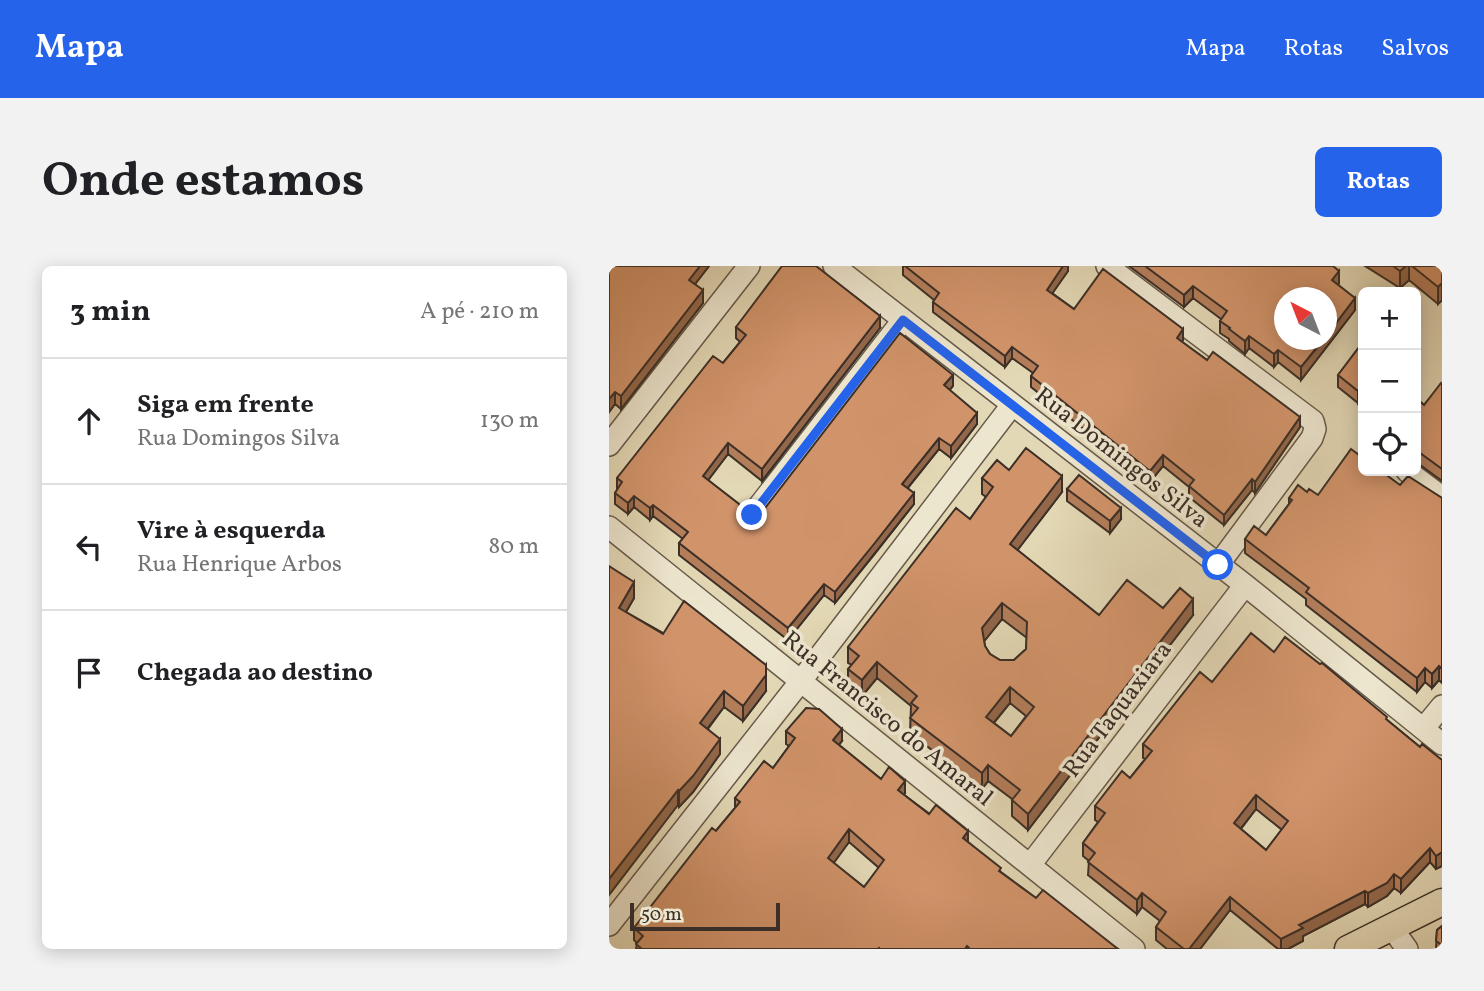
<!DOCTYPE html>
<html lang="pt">
<head>
<meta charset="utf-8">
<style>
  body { margin:0; font-family:Vollkorn,serif; background:#f2f2f2; color:#202124 }
  .controls { position:absolute; right:21px; top:21px; display:grid; overflow:hidden; border-radius:10px; box-shadow:0 4px 18px #0003 }
  .controls button { width:63px; height:63px; display:grid; place-items:center; padding:0; border:0; border-bottom:2px solid #e0e0e0; background:#fff; color:#202124; font:35px sans-serif }
  .compass { position:absolute; left:665px; top:21px; width:63px; height:63px; border-radius:50%; background:#fff; box-shadow:0 4px 18px #0003; rotate:318deg }
  .scale { position:absolute; left:21px; bottom:18px; width:150px; box-sizing:border-box; padding-left:7px; border:4px solid #3c2f27; border-top:0; font-size:19px; line-height:24px; white-space:nowrap; color:#3c2f27; -webkit-text-stroke:5px #ede6cf; paint-order:stroke }
  .stop { position:absolute; width:21px; height:21px; margin:-16px; border:5px solid #2563eb; border-radius:50%; background:#fff }
  .stop.end { background:#2563eb; border-color:#fff; box-shadow:0 2px 7px #0008 }
  .list { margin:0; padding:0; list-style:none }
  h2 { display:flex; justify-content:space-between; align-items:center; height:91px; margin:0; padding:0 28px; font-size:30px }
  h2 small { font-size:23px; font-weight:400; color:#757577 }
  .list li { display:grid; grid-template-columns:46px 1fr auto; gap:21px; align-items:center; box-sizing:border-box; height:126px; padding:0 28px; border-top:2px solid #e0e0e0 }
  .list b { display:block; font-size:26px; white-space:nowrap }
  .list p { margin:0; font-size:23px; white-space:nowrap; color:#757577 }
  .list em { font-size:23px; font-style:normal; color:#757577 }
  .icon { flex:none; width:38px; height:38px; fill:none; stroke:currentColor; stroke-width:2; stroke-linecap:round; stroke-linejoin:round }
  .map { position:relative; flex:none; width:833px; height:683px; overflow:hidden; border-radius:10px }
  header { display:flex; align-items:center; gap:42px; box-sizing:border-box; height:98px; padding:0 35px; background:#2563eb; color:#fff }
  header strong { font-size:33px }
  nav { display:flex; gap:38px; margin-inline-start:auto; font-size:24px }
  .intro { display:flex; align-items:center; justify-content:space-between; box-sizing:border-box; height:168px; padding:0 42px }
  h1 { margin:0; font-size:49px }
  .button { padding:18px 32px; border-radius:10px; background:#2563eb; color:#fff; font-size:24px; font-weight:700 }
  main { display:flex; gap:42px; padding:0 42px }
  aside { flex:1; background:#fff; border-radius:10px; box-shadow:0 4px 18px #0003 }
  .map>svg:first-child { display:block }
  .lines { fill:none; stroke-linecap:round; stroke-linejoin:round }
  .minor-casing { stroke:#66594a; stroke-width:24 }
  .major-casing { stroke:#3c2f27; stroke-width:29 }
  .minor { stroke:#ede6cf; stroke-width:21 }
  .major { stroke:#e3d8b5; stroke-width:26 }
  .wall { fill:#b47e5b; stroke:#3c2f27; stroke-width:2; fill-rule:evenodd }
  .shaded-wall { fill:#92674a; stroke:#3c2f27; stroke-width:2 }
  .building { fill:#d1936a; stroke:#3c2f27; stroke-width:2; fill-rule:evenodd }
  .route { stroke:#2563eb; stroke-width:9 }
  .labels { text-anchor:middle; stroke-width:7; stroke-linejoin:round; paint-order:stroke }
  .street-label { font-size:24px; fill:#3c2f27; stroke:#ede6cf }
</style>
</head>
<body>
<header>
<strong>Mapa</strong>
<nav><a>Mapa</a><a>Rotas</a><a>Salvos</a></nav>
</header>
<div class="intro"><h1>Onde estamos</h1><a class="button">Rotas</a></div>
<main>
<aside>
<h2>3 min<small>A pé · 210 m</small></h2>
<ul class="list">
<li><svg class="icon" aria-label="ahead" viewBox="0 0 24 24"><path d="M12 20V5M6 11l6-6 6 6"/></svg><div><b>Siga em frente</b><p>Rua Domingos Silva</p></div><em>130 m</em></li>
<li><svg class="icon" aria-label="left" viewBox="0 0 24 24"><path d="M17 20v-9H6M10 6l-5 5 5 5"/></svg><div><b>Vire à esquerda</b><p>Rua Henrique Arbos</p></div><em>80 m</em></li>
<li><svg class="icon" aria-label="arrive" viewBox="0 0 24 24"><path d="M6 21V4h12l-3 4 3 4H6"/></svg><div><b>Chegada ao destino</b></div></li>
</ul>
</aside>
<div class="map">
<svg width="833" height="683" viewBox="0 0 833 683">
  <rect width="100%" height="100%" fill="#e3d8b5"/>
  <filter id="stains"><feTurbulence type="fractalNoise" baseFrequency=".00286" numOctaves="4"/><feColorMatrix values="0 0 0 0 .2 0 0 0 0 .09 0 0 0 0 .02 0 0 0 .5 -.17"/></filter>
  <radialGradient id="worn" r=".72"><stop offset=".6" stop-color="#630" stop-opacity="0"/><stop offset="1" stop-color="#630" stop-opacity=".3"/></radialGradient>
  <g class="lines">
    <defs>
      <path id="minor" d="M225,0l411,319 197,159
        M498,0l206,155 2,8 -3,9 -94,127
        M0,179l140,-179
        M798,205l35,26
        M143,249l151,-195
        M0,261l525,422
        M815,462l18,-22
        M421,599l215,-280
        M0,659l191,-243 212,-277
        M783,662l15,21"/>
      <path id="major" d="M739,683l94,-47"/>
    </defs>
    <!-- minor casing -->
    <use href="#minor" class="minor-casing"/>
    <!-- major casing -->
    <use href="#major" class="major-casing"/>
    <!-- minor -->
    <use href="#minor" class="minor"/>
    <!-- major -->
    <use href="#major" class="major"/>
  </g>
  <!-- wall -->
  <path class="wall" d="M0,0h100l-14,18 8,19 -82,106 -6,-5 -6,8z
    M294,0h165v5l-16,22 22,16 109,31 -1,2 118,85 -45,66 -3,-3 -28,35 -35,-28v-10l-26,-21 -13,16 -119,-95v-11l2,-3 -21,-15 -7,9 -72,-55v-10l1,-2 -31,-25z
    M520,0h204l6,17 -1,1 17,26 -54,70 -23,-18 -4,5 -25,-19 -4,6 -16,-13v-2l-9,-6v-12l1,-2 -28,-21 -9,9z
    M756,0h77v34l-4,4 -29,-24 -9,8z
    M127,61l144,1 -118,153 -34,-27 -20,26 35,33 8,4 11,-5 191,-126 -4,4 28,34 -26,34 -12,-9 -31,39 6,16 -40,51 -39,48 -11,-8 -36,45 -109,-85v-12l4,-4 -30,-23 -3,4 -16,-13 -6,7 -13,-10v-11l2,-3v-12l106,-115 17,-21 -4,-4z
    M754,76l-5,61 -20,-16v-12z
    M833,118v97l-26,-19v-64l8,7z
    M400,204l53,22 -45,58 82,65 64,-7 30,7 -165,215 -16,-14v-17l-24,-18 -6,8 -72,-56 1,-27 -34,-28 -15,18 -14,-11v-16l4,-4 -4,-2v-16l122,-128 16,-22 -4,-3v-16zM393,353l25,19 -1,11 -12,11h-14l-10,-6 -5,-8 -1,-5zM401,437l16,13 -15,20 -17,-13z
    M791,219l42,13v185l-3,-3 -7,8 -7,-6 -8,10 -111,-87v-6l-61,-46v-14l21,-4 23,-31v-6l18,-6 11,3z
    M458,223l54,30 -11,14 -43,-32z
    M0,300l25,32 -8,14 140,79 -23,30 -19,-14 -16,22 12,25 -27,38 -14,15 -1,-2z
    M665,386l113,68 33,27 22,13v106l-6,3 -6,-7 -29,31 -7,-5 -7,8 -19,11 -3,-3 -62,32v5l-15,8h-10l-48,-39 -30,39h-33l-11,-9v-13l4,-6 -18,-14 -5,7 -49,-39 1,-14 -6,-5v-13l15,-21 -3,-2v-14l35,-28 15,-19 -2,-1v-14l69,-62zM647,543l26,21 -16,20 -25,-21z
    M177,465l56,10 -3,4 42,34 24,14 -1,2 64,47 33,30 35,26 82,51h-482l1,-6 -3,-3v-12l101,-120v-10l38,-30 16,-22 -3,-2zM240,576l30,26 -15,19 -31,-24z
    M833,660v23h-6l1,-19z"/>
  <!-- shaded-wall -->
  <path class="shaded-wall" d="M91,0h9l-20,26v-12z
    M454,0h5v5l-21,30v-11z
    M797,0h3v14l-9,8v-17z
    M730,5v12l-7,9v-12z
    M833,17v17l-4,4v-17z
    M584,20v12l-9,9v-12z
    M94,24v13l-82,106v-13z
    M746,32v12l-54,70v-13l22,-27h4v-5z
    M271,50v12l-118,153v-12z
    M574,63v11l-6,9v-11z
    M640,70v12l-4,6v-13z
    M403,81v11l-7,9v-11z
    M669,84v12l-4,5v-13z
    M344,109v11l-9,11v-12z
    M754,119v12l-5,6v-12z
    M6,126v12l-6,8v-13z
    M368,147v11l-26,34v-12z
    M691,151v10l-45,66v-11z
    M330,172v11l-37,46v-11z
    M119,177v11l-25,33v-11z
    M554,189v11l-13,16v-11z
    M453,210v16l-52,68v-16z
    M643,213v11l-28,35v-10z
    M305,227v11l-79,99v-11z
    M25,230v11l-6,7v-11z
    M44,239v11l-3,4v-12z
    M512,242v11l-11,14v-12z
    M25,316v16l-15,26v-16z
    M215,318v11l-36,45v-12z
    M584,333v16l-165,215v-16z
    M393,337v16l-20,25v-16z
    M268,396v16l-15,18v-16z
    M157,399v26l-23,30v-15z
    M830,400v14l-7,8v-14z
    M816,402v14l-8,10v-14z
    M401,421v16l-24,29v-15z
    M115,425v16l-24,31v-15z
    M233,463v12l-9,11v-12z
    M111,473v15l-27,38 -14,15v-16z
    M379,499v16l-6,8v-16z
    M296,515v12l-7,10v-13z
    M69,524v15l-69,90v-16z
    M647,529v14l-22,28v-14z
    M240,563v13l-21,29v-13z
    M359,565v12l-5,-5z
    M821,582v14l-29,31v-14z
    M833,586v14l-6,3v-13z
    M785,608v14l-7,8 -19,11v-14z
    M756,625v13l-62,32v5l-15,8h-7v-10l18,-14z
    M533,627v14l-5,7v-14z
    M621,631v13l-30,39h-11z"/>
  <!-- building -->
  <path class="building" d="M0,0h91l-11,14 14,10 -82,106 -6,-4 -6,7z
    M173,0h34l64,50 -118,153 -34,-26 -25,33 36,28 4,9 8,4 11,-5 138,-179 53,42 -9,10 33,28 -26,33 -12,-8 -37,46 12,9 -40,51 -39,48 -11,-8 -36,44 -109,-85 9,-11 -35,-27 -3,3 -16,-12 -6,7 -13,-10 7,-11 -5,-4 96,-122 10,7 23,-28 -10,-8z
    M296,0h158l-16,24 27,19 29,-40 80,60 -6,9 30,22 6,-8 87,65 -45,65 -3,-3 -28,36 -35,-29 5,-6 -31,-25 -13,16 -119,-95 7,-10 -26,-19 -7,9 -72,-54 6,-9z
    M536,0h188l6,5 -7,9 23,18 -28,37v-37h-42v42h38l-22,27 -23,-17 -4,4 -25,-18 -4,5 -16,-12 1,-1 -10,-7 7,-10 -34,-25 -9,9z
    M784,0h13l-6,5z
    M803,0h30v17l-4,4z
    M754,76v43l-5,6 -20,-16z
    M832,117l1,1v85l-26,-19v-52l8,7z
    M417,182l36,28 -52,68 89,71 28,-35 36,28 17,-20 13,11 -165,215 -16,-14 8,-10 -32,-25 -6,8 -72,-55 8,-10 -7,-5 6,-7 -40,-34 -15,18 -14,-11 11,-13 -11,-9 108,-139 14,11 23,-32 -11,-9 15,-18 12,10zM393,337l25,19 -1,27 -12,11h-14l-10,-6 -5,-8 -3,-18zM401,421l24,20 -23,29 -25,-19z
    M742,183l12,9v13h18l19,14 8,-9 34,22v171l-3,-3 -7,8 -7,-6 -8,10 -111,-86 3,-4 -64,-49 9,-13 12,9 26,-35 -3,-2 9,-13 9,7 2,-3 9,6z
    M470,209l42,33 -11,13 -43,-32z
    M0,300l25,16 -15,26 44,26 21,-33 82,64v10l-23,31 -19,-15 -24,32 20,16 -27,37 -14,15 -1,-1 -69,89z
    M642,367l23,19 11,-15 35,27 2,-1 65,54 -1,2 34,28 2,-3 20,16v92l-6,4 -6,-8 -29,31 -7,-5 -7,9 -19,10 -3,-2 -66,34 4,3 -22,11 -51,-42 -41,52h-5l-28,-22 10,-15 -24,-19 -5,7 -49,-38 7,-9 -12,-10 22,-30 -10,-7 27,-35 8,7 22,-27 -9,-7 57,-72 12,10zM647,529l32,26 -22,29 -32,-27z
    M197,442l13,1 23,20 -9,11 48,39 8,-12 16,14 -7,9 31,24 7,-9 32,26 -5,7 38,30 -2,3 37,27 7,-8 75,59h-148l-3,-3 -2,3h-85l-1,-1 -1,1h-236l-6,-5 7,-8 -9,-8 78,-100 4,3 24,-29 -5,-4 29,-37 9,7 22,-30 -9,-7zM240,563l35,31 -20,27 -36,-29z
    M833,660v19l-6,-4 1,-11z"/>
  <g class="lines">
    <!-- route -->
    <path class="route" d="M143,249l151,-195 315,245"/>
  </g>
  <g class="labels">
    <!-- street labels -->
    <g class="street-label">
      <text transform="translate(513 191) rotate(38)" y="8">Rua Domingos Silva</text>
      <text transform="translate(508 443) rotate(-53)" y="8">Rua Taquaxiara</text>
      <text transform="translate(279 452) rotate(39)" y="8">Rua Francisco do Amaral</text>
    </g>
  </g>
  <rect width="100%" height="100%" filter="url(#stains)"/>
  <rect width="100%" height="100%" fill="url(#worn)"/>
</svg>
<div class="controls">
<button>+</button>
<button>−</button>
<button><svg class="icon" aria-label="locate" viewBox="0 0 24 24"><circle cx="12" cy="12" r="6"/><path d="M12 2v4M12 18v4M2 12h4M18 12h4"/></svg></button>
</div>
<svg class="compass" viewBox="-18 -18 36 36"><path d="M0-13l5 13h-10z" fill="#e53935"/><path d="M0 13l5-13h-10z" fill="#757577"/></svg>
<div class="scale">50 m</div>
<div class="stop" style="left:609px;top:299px"></div>
<div class="stop end" style="left:143px;top:249px"></div>
</div>
</main>
</body>
</html>
